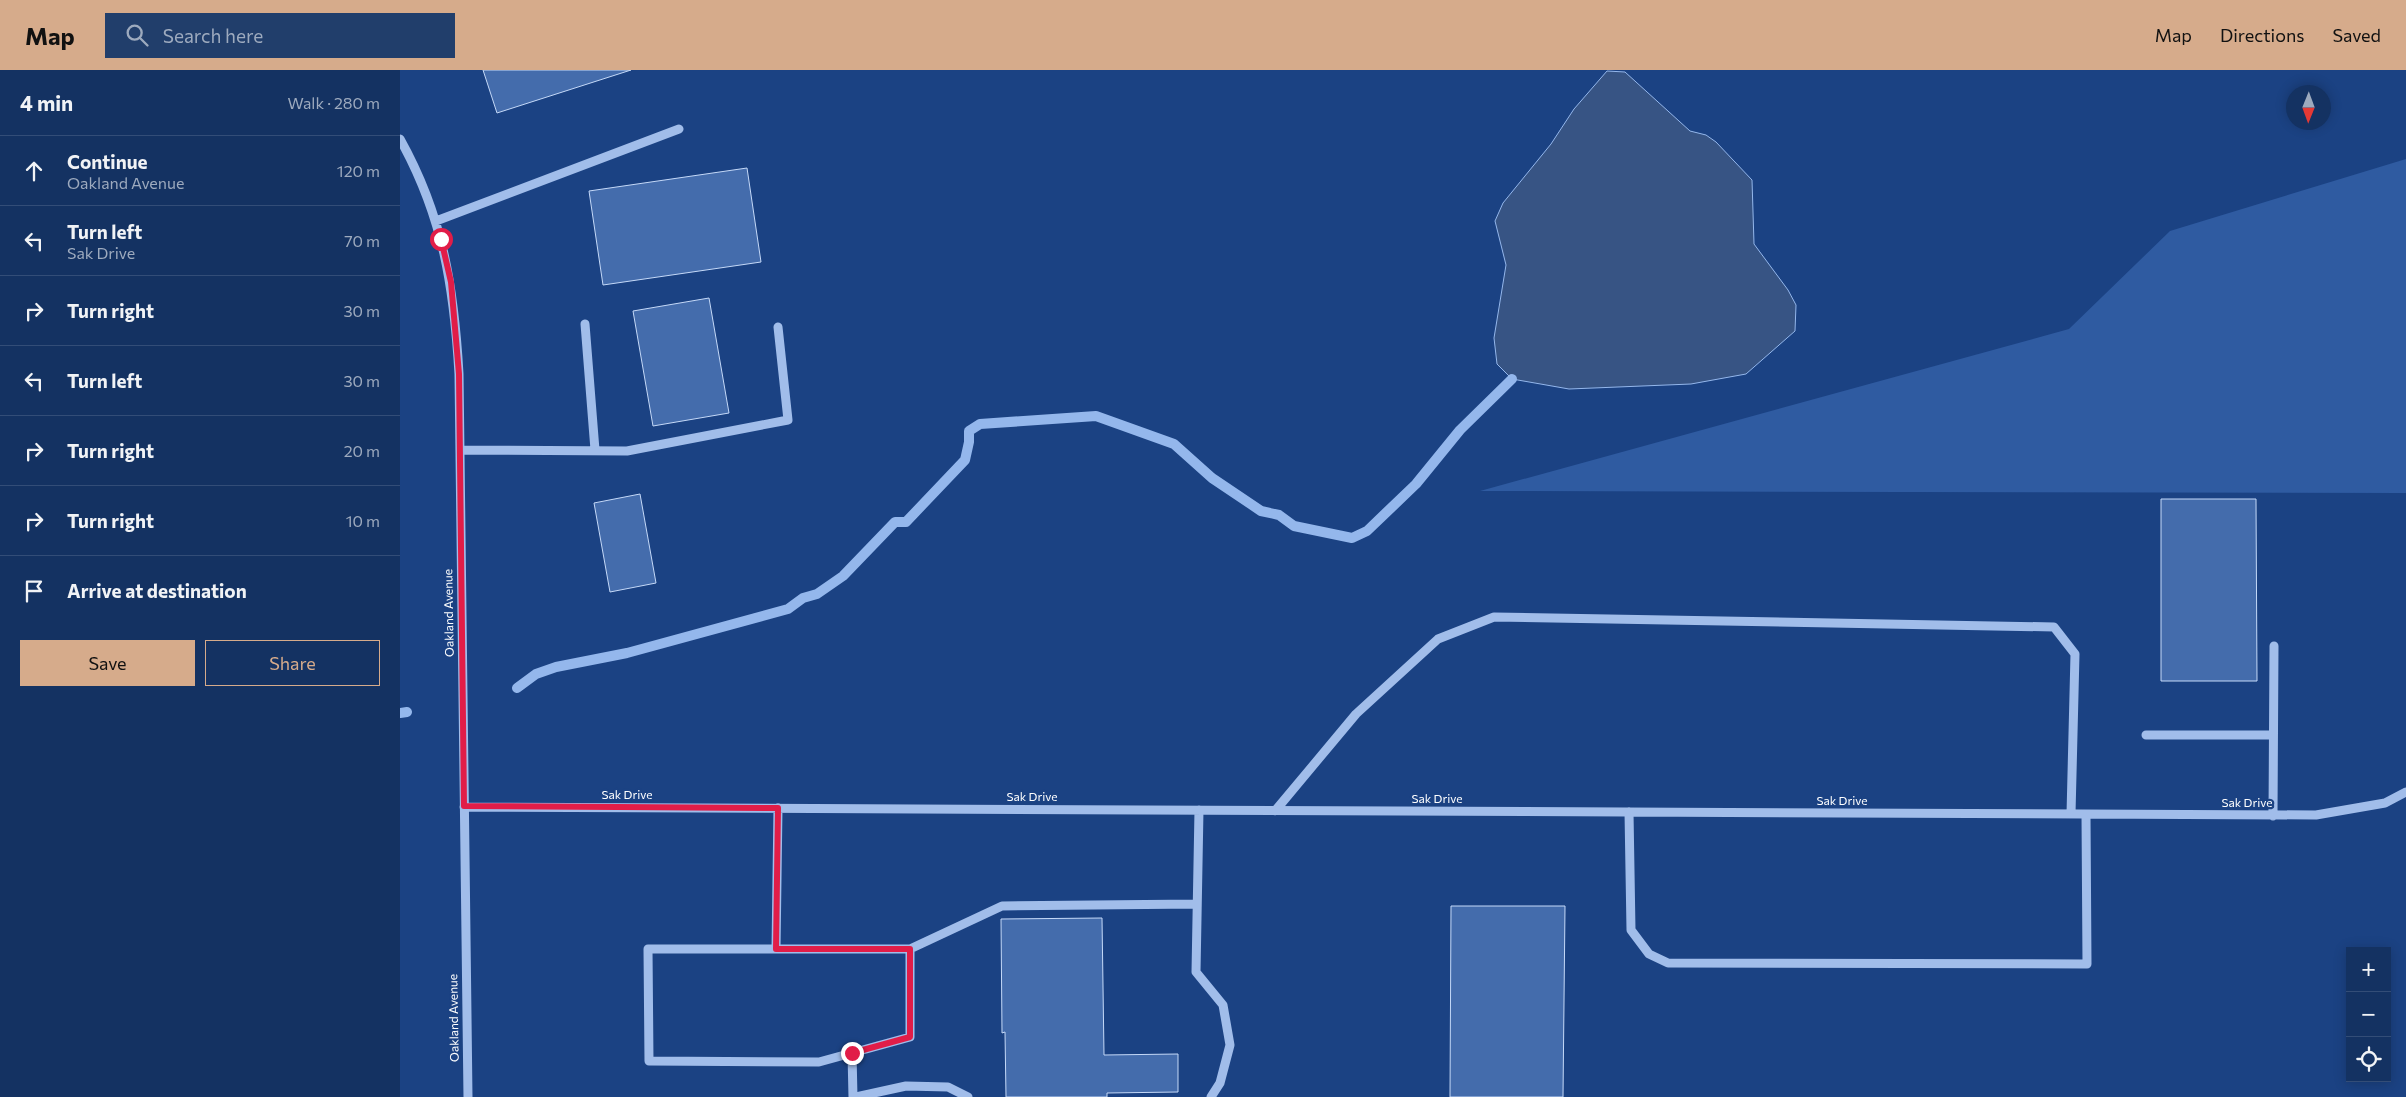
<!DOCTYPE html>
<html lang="en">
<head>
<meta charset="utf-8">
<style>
  body { margin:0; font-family:Commissioner,sans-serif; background:#213e6b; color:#f1f3f6 }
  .controls { position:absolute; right:15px; bottom:15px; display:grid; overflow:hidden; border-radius:0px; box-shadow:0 2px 12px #0003 }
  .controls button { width:45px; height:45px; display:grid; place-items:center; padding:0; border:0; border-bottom:1px solid #334d77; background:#143262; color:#f1f3f6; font:25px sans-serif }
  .compass { position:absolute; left:1886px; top:15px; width:45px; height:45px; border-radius:50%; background:#143262; box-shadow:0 2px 12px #0003; rotate:181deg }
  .stop { position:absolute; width:15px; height:15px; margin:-11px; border:4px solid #e11d48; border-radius:50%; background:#fff }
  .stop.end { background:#e11d48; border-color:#fff; box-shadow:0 1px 5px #0008 }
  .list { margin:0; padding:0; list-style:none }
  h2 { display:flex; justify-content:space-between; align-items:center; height:65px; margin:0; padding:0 20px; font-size:21px }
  h2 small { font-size:16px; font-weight:400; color:#9daabe }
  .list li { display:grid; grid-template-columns:32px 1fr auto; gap:15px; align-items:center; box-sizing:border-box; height:70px; padding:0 20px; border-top:1px solid #334d77 }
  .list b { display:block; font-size:19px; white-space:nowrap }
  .list p { margin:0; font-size:16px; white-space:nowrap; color:#9daabe }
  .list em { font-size:16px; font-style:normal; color:#9daabe }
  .actions { display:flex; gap:10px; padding:15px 20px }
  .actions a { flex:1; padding:11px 0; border:1px solid #d6ab8b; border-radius:0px; text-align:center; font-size:18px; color:#d6ab8b }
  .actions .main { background:#d6ab8b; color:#111 }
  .icon { flex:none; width:28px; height:28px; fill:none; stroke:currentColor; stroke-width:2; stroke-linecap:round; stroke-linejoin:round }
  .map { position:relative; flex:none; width:2006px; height:1027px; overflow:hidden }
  header { display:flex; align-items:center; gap:30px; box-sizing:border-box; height:70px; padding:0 25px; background:#d6ab8b; color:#111 }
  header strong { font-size:24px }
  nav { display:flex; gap:28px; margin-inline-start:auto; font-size:18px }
  .search { width:350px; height:45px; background:#213e6b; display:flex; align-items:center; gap:12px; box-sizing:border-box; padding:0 18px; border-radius:0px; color:#9daabe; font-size:19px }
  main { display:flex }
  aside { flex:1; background:#143262 }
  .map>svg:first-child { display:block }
  .green { fill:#2f5ba1 }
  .water { fill:#375484; stroke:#94b7ec }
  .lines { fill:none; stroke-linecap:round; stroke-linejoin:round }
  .stream { stroke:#94b7ec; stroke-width:10 }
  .building { fill:#446cac; stroke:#c5d9f8 }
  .minor { stroke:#a1bdea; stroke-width:9 }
  .route { stroke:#e11d48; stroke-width:6 }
  .labels { text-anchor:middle; stroke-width:4.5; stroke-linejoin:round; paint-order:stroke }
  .street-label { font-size:12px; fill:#fff; stroke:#1b4283 }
</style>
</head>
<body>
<header>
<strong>Map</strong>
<div class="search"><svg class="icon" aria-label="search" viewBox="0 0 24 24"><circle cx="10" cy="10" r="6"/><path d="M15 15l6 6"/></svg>Search here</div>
<nav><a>Map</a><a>Directions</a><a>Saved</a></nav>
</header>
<main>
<aside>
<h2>4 min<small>Walk · 280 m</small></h2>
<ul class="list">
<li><svg class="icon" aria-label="ahead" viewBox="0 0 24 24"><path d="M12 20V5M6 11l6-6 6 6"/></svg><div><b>Continue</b><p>Oakland Avenue</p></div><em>120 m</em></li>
<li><svg class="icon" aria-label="left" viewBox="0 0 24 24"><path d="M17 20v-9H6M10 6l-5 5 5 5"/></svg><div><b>Turn left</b><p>Sak Drive</p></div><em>70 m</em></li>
<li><svg class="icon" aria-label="right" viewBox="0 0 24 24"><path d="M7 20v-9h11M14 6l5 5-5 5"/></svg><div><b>Turn right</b></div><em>30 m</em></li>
<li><svg class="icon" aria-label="left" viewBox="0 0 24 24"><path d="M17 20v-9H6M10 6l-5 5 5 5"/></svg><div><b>Turn left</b></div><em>30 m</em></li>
<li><svg class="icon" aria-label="right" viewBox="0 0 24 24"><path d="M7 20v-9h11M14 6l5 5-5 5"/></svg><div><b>Turn right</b></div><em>20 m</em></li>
<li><svg class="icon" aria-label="right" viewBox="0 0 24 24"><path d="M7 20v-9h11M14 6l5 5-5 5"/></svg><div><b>Turn right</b></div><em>10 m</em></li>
<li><svg class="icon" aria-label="arrive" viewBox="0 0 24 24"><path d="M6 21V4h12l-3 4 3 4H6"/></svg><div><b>Arrive at destination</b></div></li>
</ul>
<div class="actions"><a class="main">Save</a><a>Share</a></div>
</aside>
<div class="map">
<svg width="2006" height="1027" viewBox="0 0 2006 1027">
  <rect width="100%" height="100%" fill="#1b4283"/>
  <!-- green -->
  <path class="green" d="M2006,89v334l-926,-2 589,-162 101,-98z"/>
  <!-- water -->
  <path class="water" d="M1207,1l18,1 65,59 16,4 10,7 36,38 2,64 34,46 8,15 -1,26 -49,43 -55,10 -122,5 -57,-10 -15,-15 -3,-26 12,-73 -11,-44 8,-18 48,-59 23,-35z"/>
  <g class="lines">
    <!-- stream -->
    <path class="stream" d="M117,618l19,-14 20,-7 71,-14 161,-44 15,-11 14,-4 26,-18 52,-54h11l59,-62 4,-18v-11l11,-7 116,-8 78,28 38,34 49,33 18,4 15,11 58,12 15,-7 49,-47 44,-54 52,-51
      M0,643l7,-1"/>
  </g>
  <!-- building -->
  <path class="building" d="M83,0h148l-134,43z
    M347,98l14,94 -158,23 -14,-94z
    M309,228l20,115 -76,13 -20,-115z
    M240,424l16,89 -46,9 -16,-89z
    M1761,429h95l1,182h-96z
    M1051,836h114l-2,191h-113z
    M702,848l2,137 74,-1v38l-71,1v4h-101l-1,-65 -3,1 -1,-114z"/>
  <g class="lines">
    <!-- minor -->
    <path class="minor" d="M0,69c43,77 54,148 59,235l9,723
      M36,151l243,-92
      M185,254l10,126
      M60,380l167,1 161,-31 -10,-93
      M1746,665h127
      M64,737l1852,8 69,-12 21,-11
      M799,740l-3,162 27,33 7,40 -10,38 -9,14
      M875,741l81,-97 82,-75 56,-22 560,10 21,27 -4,160
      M1229,742l2,118 18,24 19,9 419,1 -1,-149
      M1873,746l1,-170
      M376,879h134v88l-91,25 -170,-1 -1,-112h128l2,-141
      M510,879l92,-43 195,-2
      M452,983l1,44
      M456,1027l50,-11 42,1 20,10"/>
  </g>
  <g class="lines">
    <!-- route -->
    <path class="route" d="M41,169l10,43 8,92 5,432 314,2 -2,141h134v88l-58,16"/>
  </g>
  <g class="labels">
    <!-- street labels -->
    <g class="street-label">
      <text transform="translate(49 543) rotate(-91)" y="4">Oakland Avenue</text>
      <text x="227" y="729">Sak Drive</text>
      <text x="632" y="731">Sak Drive</text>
      <text x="1037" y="733">Sak Drive</text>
      <text x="1442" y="735">Sak Drive</text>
      <text x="1847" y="737">Sak Drive</text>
      <text transform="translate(54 948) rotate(-91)" y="4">Oakland Avenue</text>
    </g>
  </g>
</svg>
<div class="controls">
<button>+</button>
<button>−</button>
<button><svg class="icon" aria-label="locate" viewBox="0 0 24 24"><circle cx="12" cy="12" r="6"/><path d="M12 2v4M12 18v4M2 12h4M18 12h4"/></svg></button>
</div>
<svg class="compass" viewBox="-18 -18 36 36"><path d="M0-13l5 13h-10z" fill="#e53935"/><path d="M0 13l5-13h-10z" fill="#9daabe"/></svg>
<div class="stop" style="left:41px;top:169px"></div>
<div class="stop end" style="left:452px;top:983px"></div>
</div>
</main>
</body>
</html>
